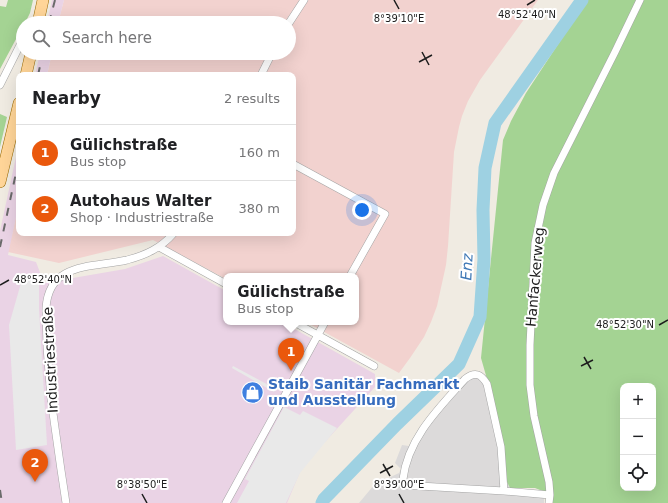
<!DOCTYPE html>
<html lang="en">
<head>
<meta charset="utf-8">
<style>
  body { margin:0; font-family:"DejaVu Sans",sans-serif; background:#f6f6f6; color:#202124 }
  .controls { position:absolute; right:12px; bottom:12px; display:grid; overflow:hidden; border-radius:8px; box-shadow:0 4px 16px #0002 }
  .controls button { width:36px; height:36px; display:grid; place-items:center; padding:0; border:0; border-bottom:1px solid #e0e0e0; background:#fff; color:#202124; font:20px sans-serif }
  .you { position:absolute; left:362px; top:210px; width:14px; height:14px; margin:-10px; border:3px solid #fff; border-radius:50%; background:#1a73e8; box-shadow:0 0 0 6px #1a73e833 }
  .badge { display:grid; place-items:center; width:26px; height:26px; border-radius:50%; background:#ea580c; color:#fff; font-size:13px; font-weight:700 }
  .pin { position:absolute; translate:-50% -33px; filter:drop-shadow(0 1px 2px #0008) }
  .pin::after { content:''; position:absolute; top:21px; width:14px; height:12px; background:inherit; clip-path:polygon(0 0,100% 0,50% 100%) }
  .popup { position:absolute; left:223px; top:273px; width:136px; height:52px; box-sizing:border-box; display:grid; place-content:center; border-radius:8px; background:#fff; filter:drop-shadow(0 1px 3px #0005); font-size:13px; white-space:nowrap; color:#757577 }
  .popup b { font-size:15px; color:#202124 }
  .popup::after { content:''; position:absolute; left:50%; top:100%; margin-left:-8px; border:8px solid transparent; border-top-color:#fff }
  .list { margin:0; padding:0; list-style:none }
  h2 { display:flex; justify-content:space-between; align-items:center; height:52px; margin:0; padding:0 16px; font-size:17px }
  h2 small { font-size:13px; font-weight:400; color:#757577 }
  .list li { display:grid; grid-template-columns:26px 1fr auto; gap:12px; align-items:center; box-sizing:border-box; height:56px; padding:0 16px; border-top:1px solid #e0e0e0 }
  .list b { display:block; font-size:15px; white-space:nowrap }
  .list p { margin:0; font-size:13px; white-space:nowrap; color:#757577 }
  .list em { font-size:13px; font-style:normal; color:#757577 }
  .icon { flex:none; width:22px; height:22px; fill:none; stroke:currentColor; stroke-width:2; stroke-linecap:round; stroke-linejoin:round }
  .map { position:relative; flex:none; width:668px; height:503px; overflow:hidden }
  .search { position:absolute; background:#fff; box-shadow:0 4px 16px #0002; left:16px; top:16px; width:280px; height:44px; display:flex; align-items:center; gap:10px; box-sizing:border-box; padding:0 14px; border-radius:22px; color:#757577; font-size:15px }
  .panel { position:absolute; background:#fff; box-shadow:0 4px 16px #0002; left:16px; top:72px; width:280px; height:164px; border-radius:8px }
  .map>svg:first-child { display:block }
  .residential { fill:#dcdada }
  .commercial { fill:#f2d2cf }
  .industrial { fill:#ead3e5 }
  .forest { fill:#a4d393; fill-rule:evenodd }
  .parking { fill:#e9e9e9 }
  .lines { fill:none; stroke-linecap:round; stroke-linejoin:round }
  .river { stroke:#9ed1e2; stroke-width:13 }
  .street-casing { stroke:#a4a4a4; stroke-width:8 }
  .primary-casing { stroke:#976800; stroke-width:12 }
  .street { stroke:#fff; stroke-width:7 }
  .primary { stroke:#ffd598; stroke-width:11 }
  .rail { stroke:#6b6b6b; stroke-width:2; stroke-dasharray:8 8; stroke-linecap:butt }
  .ticks { fill:none; stroke:#1d1d1d; stroke-width:1.5 }
  .labels { text-anchor:middle; stroke-width:4; stroke-linejoin:round; paint-order:stroke }
  .street-label { font-size:14px; fill:#1d1d1d; stroke:#fff }
  .shop-label { font-size:14px; font-weight:bold; fill:#366cbe; stroke:#fff; text-anchor:start }
  .water-label { font-size:15px; font-style:italic; fill:#4079b6; stroke:#fff }
  .ticks-label { font-size:10px; text-anchor:middle; fill:#1d1d1d; stroke:#fff; stroke-width:4; stroke-linejoin:round; paint-order:stroke }
</style>
</head>
<body>
<div class="map">
<svg width="668" height="503" viewBox="0 0 668 503">
  <rect width="100%" height="100%" fill="#f0ebe2"/>
  <!-- residential -->
  <path class="residential" d="M482,373l24,107 4,8v6l34,3v6h-185l15,-18 25,-12 2,-4 -6,-6 7,-18 7,1 9,-16 41,-49z"/>
  <!-- commercial -->
  <path class="commercial" d="M64,0h474l-58,80 -12,21 -6,15 -3,11 -5,25 -6,94 -2,19 -9,41 -6,16 -7,15 -14,21 -11,15 -93,-51h50v-46h-130v3l-73,-39 -94,23 -51,-11 11,-49v30h274v-158h-246l5,-22h237v-30h-231z"/>
  <!-- industrial -->
  <path class="industrial" d="M52,0h12l-6,23h-11z
    M40,53h12l-5,22h-12z
    M19,143v60l-11,52 28,7 8,21 81,-14 38,-13 63,35v31h56l93,52v13l-61,67 -14,18 -13,31h-287v-272z"/>
  <!-- forest -->
  <path class="forest" d="M8,0h25l-3,13 -5,10h-2v3l-23,43v-63l6,1z
    M587,0h81v503h-118v-9l-15,-6h-25l-4,-8 -19,-101 -6,-21 22,-218 8,-19 15,-28zM623,386h30v102h-30z
    M0,114l7,3 -7,30z"/>
  <!-- parking -->
  <path class="parking" d="M39,274v35l8,136 -31,5 -7,-125 14,-49z
    M233,366l43,23 -2,3 -42,-24z
    M284,407l16,8 3,-4 34,17 -37,45 -14,30h-49l12,-22 -4,-2z"/>
  <g class="lines">
    <!-- river -->
    <path class="river" d="M322,503l2,-4 73,-75 62,-60 21,-47 4,-58 -1,-49 2,-42 10,-45 87,-123"/>
    <defs>
      <path id="street" d="M289,23l15,-23
        M261,75l11,-22
        M0,85l23,-46
        M293,164l92,50 -35,62
        M159,247l67,37
        M294,322l80,44
        M403,479c5,-41 36,-71 62,-100 10,-8 16,-5 22,5l14,63 3,44
        M403,485l101,6 46,4
        M66,503l-5,-33 -10,-71 -4,-52 -1,-39c3,-47 47,-40 81,-48 19,-5 34,-12 47,-27
        M226,503l99,-181
        M549,503l1,-8 -1,-13 -15,-66 -4,-31v-40l5,-102 8,-38 11,-32 61,-121 25,-52"/>
      <path id="primary" d="M38,23l5,-23
        M26,75l5,-22
        M0,182l19,-79"/>
    </defs>
    <!-- street casing -->
    <use href="#street" class="street-casing"/>
    <!-- primary casing -->
    <use href="#primary" class="primary-casing"/>
    <!-- street -->
    <use href="#street" class="street"/>
    <!-- primary -->
    <use href="#primary" class="primary"/>
    <!-- rail -->
    <path class="rail" d="M49,23l6,-23
      M38,75l5,-22
      M0,247l19,-88
      M0,490l2,13"/>
  </g>
  <!-- ticks -->
  <path class="ticks" d="M394,0l5,9M527,5l8,-5M422,52l7,13M419,62l13,-7M0,285l9,-5M659,325l9,-5M584,357l7,12M581,366l12,-6M383,464l7,12M380,473l13,-7M142,494l5,9M399,494l5,9"/>
  <!-- icons -->
  <defs>
    <symbol id="shop-disc" viewBox="-11 -11 22 22"><circle r="9.5" fill="#3f7fe0" stroke="#fff"/><path d="M-5-2.5h2.3a2.7 3.5 0 0 1 5.4 0H5L5.5 6h-11ZM-1.5-2.5h3a1.5 2.3 0 0 0-3 0Z" fill="#fff"/></symbol>
  </defs>
  <g fill-rule="evenodd">
    <use href="#shop-disc" x="240" y="380" width="25" height="25"/>
  </g>
  <g class="labels">
    <!-- street labels -->
    <g class="street-label">
      <text transform="translate(535 277) rotate(-85)" y="5">Hanfackerweg</text>
      <text transform="translate(50 360) rotate(-93)" y="5">Industriestraße</text>
    </g>
    <!-- shop labels -->
    <g class="shop-label">
      <text x="268" y="389">Staib Sanitär Fachmarkt<tspan x="268" dy="16">und Ausstellung</tspan></text>
    </g>
    <!-- water labels -->
    <g class="water-label">
      <text transform="translate(467 267) rotate(-87)" y="5">Enz</text>
    </g>
  </g>
  <g class="ticks-label">
    <text x="527" y="18">48°52'40"N</text>
    <text x="399" y="22">8°39'10"E</text>
    <text x="43" y="283">48°52'40"N</text>
    <text x="625" y="328">48°52'30"N</text>
    <text x="142" y="488">8°38'50"E</text>
    <text x="399" y="488">8°39'00"E</text>
  </g>
</svg>
<div class="controls">
<button>+</button>
<button>−</button>
<button><svg class="icon" aria-label="locate" viewBox="0 0 24 24"><circle cx="12" cy="12" r="6"/><path d="M12 2v4M12 18v4M2 12h4M18 12h4"/></svg></button>
</div>
<div class="you"></div>
<div class="pin badge" style="left:291px;top:371px">1</div>
<div class="popup"><b>Gülichstraße</b>Bus stop</div>
<div class="pin badge" style="left:35px;top:482px">2</div>
<div class="search"><svg class="icon" aria-label="search" viewBox="0 0 24 24"><circle cx="10" cy="10" r="6"/><path d="M15 15l6 6"/></svg>Search here</div>
<section class="panel">
<h2>Nearby<small>2 results</small></h2>
<ul class="list">
<li><span class="badge">1</span><div><b>Gülichstraße</b><p>Bus stop</p></div><em>160 m</em></li>
<li><span class="badge">2</span><div><b>Autohaus Walter</b><p>Shop · Industriestraße</p></div><em>380 m</em></li>
</ul>
</section>
</div>
</body>
</html>
